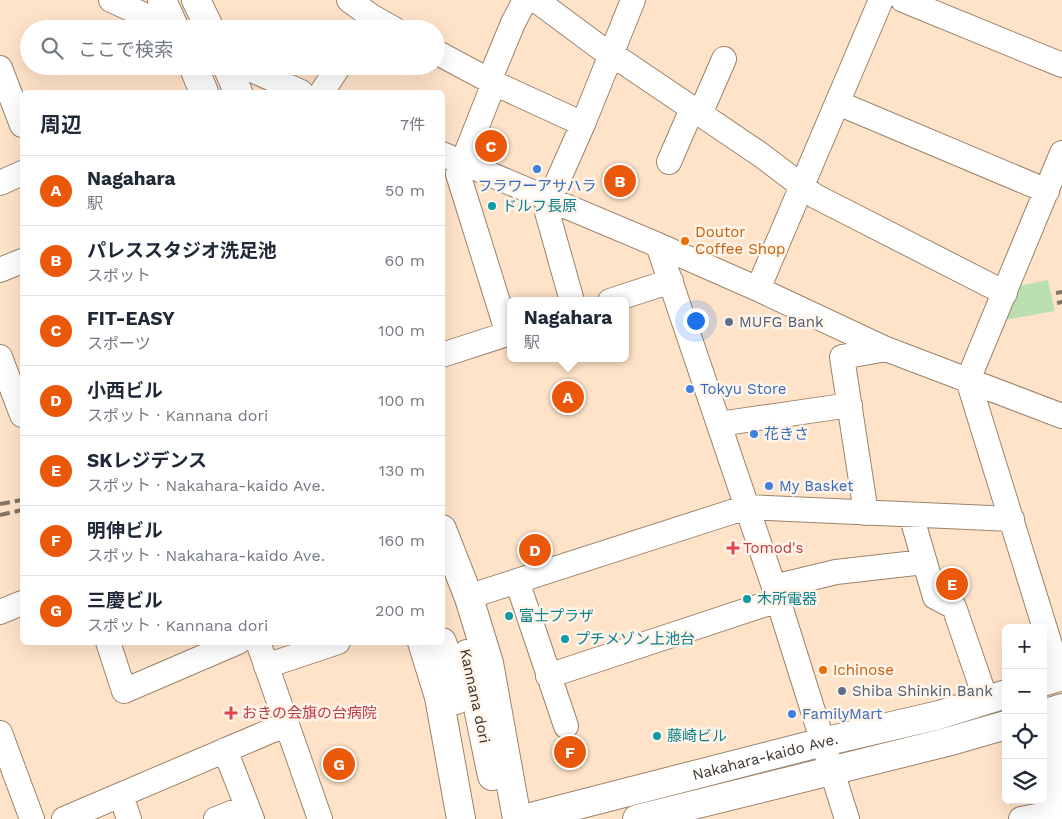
<!DOCTYPE html>
<html lang="ja">
<head>
<meta charset="utf-8">
<style>
  body { margin:0; font-family:"Work Sans","Noto Sans JP",sans-serif; background:#f6f6f7; color:#1f2937 }
  .controls { position:absolute; right:15px; bottom:15px; display:grid; overflow:hidden; border-radius:8px; box-shadow:0 5px 20px #0002 }
  .controls button { width:45px; height:45px; display:grid; place-items:center; padding:0; border:0; border-bottom:1px solid #e0e1e3; background:#fff; color:#1f2937; font:25px sans-serif }
  .you { position:absolute; left:695px; top:320px; width:18px; height:18px; margin:-12px; border:4px solid #fff; border-radius:50%; background:#1a73e8; box-shadow:0 0 0 8px #1a73e833 }
  .badge { display:grid; place-items:center; width:32px; height:32px; border-radius:50%; background:#ea580c; color:#fff; font-size:16px; font-weight:700 }
  .pin { position:absolute; translate:-50% -50%; border:2px solid #fff; box-shadow:0 1px 5px #0006 }
  .popup { position:absolute; left:507px; top:297px; width:122px; height:65px; box-sizing:border-box; display:grid; place-content:center; border-radius:8px; background:#fff; filter:drop-shadow(0 1px 4px #0005); font-size:16px; white-space:nowrap; color:#747a83 }
  .popup b { font-size:19px; color:#1f2937 }
  .popup::after { content:''; position:absolute; left:50%; top:100%; margin-left:-10px; border:10px solid transparent; border-top-color:#fff }
  .list { margin:0; padding:0; list-style:none }
  h2 { display:flex; justify-content:space-between; align-items:center; height:65px; margin:0; padding:0 20px; font-size:21px }
  h2 small { font-size:16px; font-weight:400; color:#747a83 }
  .list li { display:grid; grid-template-columns:32px 1fr auto; gap:15px; align-items:center; box-sizing:border-box; height:70px; padding:0 20px; border-top:1px solid #e0e1e3 }
  .list b { display:block; font-size:19px; white-space:nowrap }
  .list p { margin:0; font-size:16px; white-space:nowrap; color:#747a83 }
  .list em { font-size:16px; font-style:normal; color:#747a83 }
  .icon { flex:none; width:28px; height:28px; fill:none; stroke:currentColor; stroke-width:2; stroke-linecap:round; stroke-linejoin:round }
  .map { position:relative; flex:none; width:1062px; height:819px; overflow:hidden }
  .search { position:absolute; background:#fff; box-shadow:0 5px 20px #0002; left:20px; top:20px; width:425px; height:55px; display:flex; align-items:center; gap:12px; box-sizing:border-box; padding:0 18px; border-radius:28px; color:#747a83; font-size:19px }
  .panel { position:absolute; background:#fff; box-shadow:0 5px 20px #0002; left:20px; top:90px; width:425px; height:555px; border-radius:8px }
  .map>svg:first-child { display:block }
  .green { fill:#badfb0 }
  .lines { fill:none; stroke-linecap:round; stroke-linejoin:round }
  .minor-casing { stroke:#9c836b; stroke-width:26 }
  .major-casing { stroke:#9c836b; stroke-width:30 }
  .minor { stroke:#fff; stroke-width:24 }
  .major { stroke:#fff; stroke-width:28 }
  .rail { stroke:#857464; stroke-width:4; stroke-dasharray:10 5; stroke-linecap:butt }
  .shop-dot { fill:#3f7fe0; stroke:#fff4e9; stroke-width:2 }
  .culture-dot { fill:#0f9aa8; stroke:#fff4e9; stroke-width:2 }
  .food-dot { fill:#e8710a; stroke:#fff4e9; stroke-width:2 }
  .service-dot { fill:#5c6f8a; stroke:#fff4e9; stroke-width:2 }
  .health-dot { fill:#e0444e; stroke:#fff4e9; stroke-width:2 }
  .labels { text-anchor:middle; stroke-width:5; stroke-linejoin:round; paint-order:stroke }
  .shop-label { font-size:15px; fill:#366cbe; stroke:#fff4e9; text-anchor:start }
  .culture-label { font-size:15px; fill:#0d838f; stroke:#fff4e9; text-anchor:start }
  .food-label { font-size:15px; fill:#c56008; stroke:#fff4e9; text-anchor:start }
  .service-label { font-size:15px; fill:#4e5e75; stroke:#fff4e9; text-anchor:start }
  .health-label { font-size:15px; fill:#be3a42; stroke:#fff4e9; text-anchor:start }
  .street-label { font-size:15px; fill:#3d3228; stroke:#fff4e9 }
</style>
</head>
<body>
<div class="map">
<svg width="1062" height="819" viewBox="0 0 1062 819">
  <rect width="100%" height="100%" fill="#ffe3c9"/>
  <!-- green -->
  <path class="green" d="M1048,280l7,31 -50,9 13,-34z"/>
  <g class="lines">
    <defs>
      <path id="minor" d="M111,0l42,19 14,-6
        M349,0l22,16 23,13
        M536,0l74,55 12,6 139,94 54,41 190,97
        M903,0l159,65
        M436,52l58,31 89,41
        M243,66l58,26
        M0,68l22,57
        M489,81l24,-58 12,-23
        M494,83l-36,91 50,160
        M322,92l17,-26
        M838,103l209,88
        M700,114l24,-55
        M442,154l216,91 100,44 128,60 176,67
        M669,162l23,-53
        M0,183l22,-10
        M658,245l116,342 73,232
        M0,270l22,-9
        M758,289l123,-289
        M572,301l-25,-89 5,-18 31,-70 50,-124
        M610,301l61,-20
        M442,355l68,-22
        M0,357l22,58
        M719,424l131,-19
        M866,513l-24,-156 44,-8
        M911,515l24,82 19,10 32,93
        M517,581l49,145
        M774,587l62,-15 88,-10
        M469,598l14,-6 264,-85 265,12
        M0,612l22,-9
        M108,642l16,49 114,-49
        M258,642l62,177
        M266,666l72,-24
        M548,676l230,-76
        M1060,677l-92,-297 94,-227
        M0,733l32,86
        M225,750l27,69
        M121,795l8,24
        M64,819l223,-95
        M216,819l31,-12
        M1021,819l31,-6
        M1052,819l3,-108"/>
      <g id="major">
        <path d="M162,0l13,29"/>
        <path d="M196,0l14,29"/>
        <path d="M193,66l11,26"/>
        <path d="M227,66l11,26"/>
        <path d="M442,529l27,69 20,65 28,156"/>
        <path d="M422,642l17,55 22,122"/>
        <path d="M442,642l6,18 8,40"/>
        <path d="M467,654l25,122"/>
        <path d="M1043,682l19,-6"/>
        <path d="M1043,714l19,-6"/>
        <path id="s1" d="M523,819l300,-77 116,-27 67,-21"/>
        <path d="M637,819l310,-77 59,-17"/>
      </g>
    </defs>
    <!-- minor casing -->
    <use href="#minor" class="minor-casing"/>
    <!-- major casing -->
    <use href="#major" class="major-casing"/>
    <!-- minor -->
    <use href="#minor" class="minor"/>
    <!-- major -->
    <use href="#major" class="major"/>
    <!-- rail -->
    <path class="rail" d="M1056,293l6,-1
      M1057,303l5,-1
      M0,504l22,-4
      M0,515l22,-5"/>
  </g>
  <!-- markers -->
  <g class="shop-dot">
    <circle cx="537" cy="169" r="5"/>
    <circle cx="690" cy="389" r="5"/>
    <circle cx="754" cy="434" r="5"/>
    <circle cx="769" cy="486" r="5"/>
    <circle cx="792" cy="714" r="5"/>
  </g>
  <g class="culture-dot">
    <circle cx="492" cy="206" r="5"/>
    <circle cx="747" cy="599" r="5"/>
    <circle cx="509" cy="616" r="5"/>
    <circle cx="565" cy="639" r="5"/>
    <circle cx="657" cy="736" r="5"/>
  </g>
  <g class="food-dot">
    <circle cx="685" cy="241" r="5"/>
    <circle cx="823" cy="670" r="5"/>
  </g>
  <g class="service-dot">
    <circle cx="729" cy="322" r="5"/>
    <circle cx="842" cy="691" r="5"/>
  </g>
  <g class="health-dot">
    <path d="M730.5 540.5h5v5h5v5h-5v5h-5v-5h-5v-5h5z"/>
    <path d="M228.5 705.5h5v5h5v5h-5v5h-5v-5h-5v-5h5z"/>
  </g>
  <g class="labels">
    <!-- shop labels -->
    <g class="shop-label">
      <text x="537" y="191" text-anchor="middle">フラワーアサハラ</text>
      <text x="700" y="394">Tokyu Store</text>
      <text x="764" y="439">花きさ</text>
      <text x="779" y="491">My Basket</text>
      <text x="802" y="719">FamilyMart</text>
    </g>
    <!-- culture labels -->
    <g class="culture-label">
      <text x="502" y="211">ドルフ長原</text>
      <text x="757" y="604">木所電器</text>
      <text x="519" y="621">富士プラザ</text>
      <text x="575" y="644">プチメゾン上池台</text>
      <text x="667" y="741">藤崎ビル</text>
    </g>
    <!-- food labels -->
    <g class="food-label">
      <text x="695" y="237">Doutor<tspan x="695" dy="17">Coffee Shop</tspan></text>
      <text x="833" y="675">Ichinose</text>
    </g>
    <!-- service labels -->
    <g class="service-label">
      <text x="739" y="327">MUFG Bank</text>
      <text x="852" y="696">Shiba Shinkin Bank</text>
    </g>
    <!-- health labels -->
    <g class="health-label">
      <text x="743" y="553">Tomod's</text>
      <text x="242" y="718">おきの会旗の台病院</text>
    </g>
    <!-- street labels -->
    <g class="street-label">
      <text transform="translate(475 696) rotate(78)" y="5">Kannana dori</text>
      <text dy="5" stroke="none"><textPath href="#s1" startOffset="250">Nakahara-kaido Ave.</textPath></text>
    </g>
  </g>
</svg>
<div class="controls">
<button>+</button>
<button>−</button>
<button><svg class="icon" aria-label="locate" viewBox="0 0 24 24"><circle cx="12" cy="12" r="6"/><path d="M12 2v4M12 18v4M2 12h4M18 12h4"/></svg></button>
<button><svg class="icon" aria-label="layers" viewBox="0 0 24 24"><path d="M12 4l9 5-9 5-9-5zM3 14l9 5 9-5"/></svg></button>
</div>
<div class="you"></div>
<div class="pin badge" style="left:568px;top:397px">A</div>
<div class="popup"><b>Nagahara</b>駅</div>
<div class="pin badge" style="left:620px;top:181px">B</div>
<div class="pin badge" style="left:491px;top:146px">C</div>
<div class="pin badge" style="left:535px;top:550px">D</div>
<div class="pin badge" style="left:952px;top:584px">E</div>
<div class="pin badge" style="left:570px;top:752px">F</div>
<div class="pin badge" style="left:339px;top:764px">G</div>
<div class="search"><svg class="icon" aria-label="search" viewBox="0 0 24 24"><circle cx="10" cy="10" r="6"/><path d="M15 15l6 6"/></svg>ここで検索</div>
<section class="panel">
<h2>周辺<small>7件</small></h2>
<ul class="list">
<li><span class="badge">A</span><div><b>Nagahara</b><p>駅</p></div><em>50 m</em></li>
<li><span class="badge">B</span><div><b>パレススタジオ洗足池</b><p>スポット</p></div><em>60 m</em></li>
<li><span class="badge">C</span><div><b>FIT-EASY</b><p>スポーツ</p></div><em>100 m</em></li>
<li><span class="badge">D</span><div><b>小西ビル</b><p>スポット · Kannana dori</p></div><em>100 m</em></li>
<li><span class="badge">E</span><div><b>SKレジデンス</b><p>スポット · Nakahara-kaido Ave.</p></div><em>130 m</em></li>
<li><span class="badge">F</span><div><b>明伸ビル</b><p>スポット · Nakahara-kaido Ave.</p></div><em>160 m</em></li>
<li><span class="badge">G</span><div><b>三慶ビル</b><p>スポット · Kannana dori</p></div><em>200 m</em></li>
</ul>
</section>
</div>
</body>
</html>
